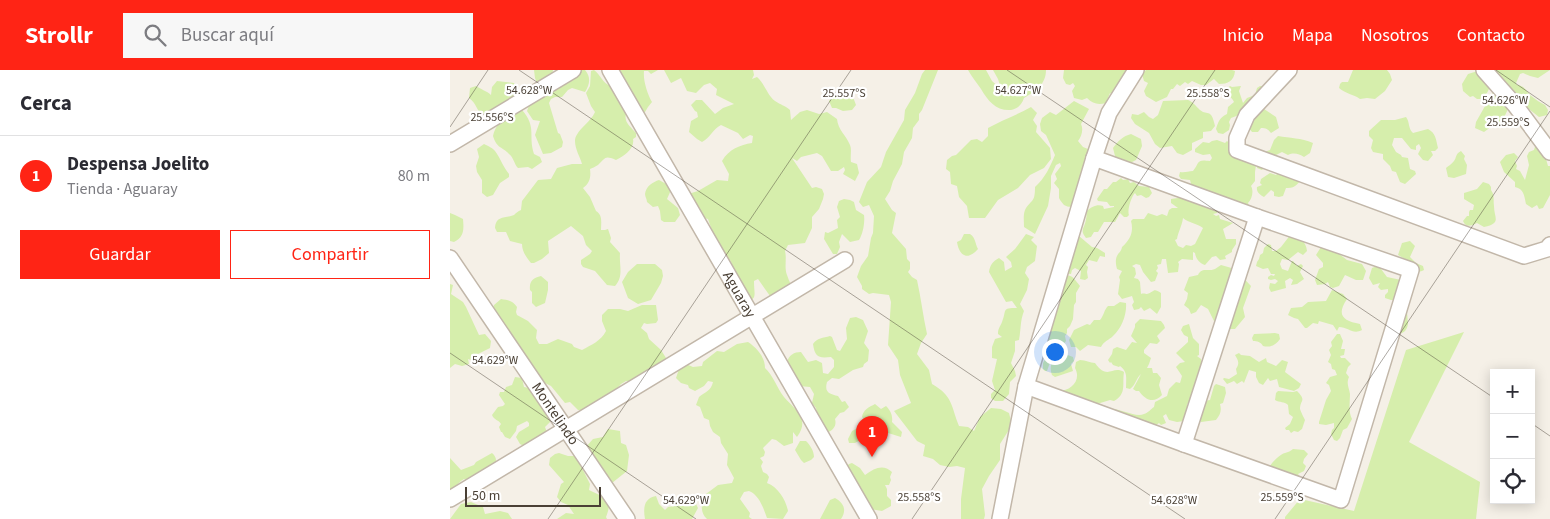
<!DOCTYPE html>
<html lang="es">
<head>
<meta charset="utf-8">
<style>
  body { margin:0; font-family:"Source Sans 3",sans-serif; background:#f7f7f7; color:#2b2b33 }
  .controls { position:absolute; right:15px; bottom:15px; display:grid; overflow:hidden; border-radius:0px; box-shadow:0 2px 12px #0003 }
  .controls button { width:45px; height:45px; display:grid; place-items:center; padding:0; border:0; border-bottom:1px solid #e1e1e2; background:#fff; color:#2b2b33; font:25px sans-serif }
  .scale { position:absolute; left:15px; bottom:12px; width:136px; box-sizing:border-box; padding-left:5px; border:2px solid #4a4035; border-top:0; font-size:14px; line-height:18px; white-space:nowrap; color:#4a4035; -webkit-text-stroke:4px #fff; paint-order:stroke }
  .you { position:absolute; left:604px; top:281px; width:18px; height:18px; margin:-12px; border:4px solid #fff; border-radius:50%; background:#1a73e8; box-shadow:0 0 0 8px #1a73e833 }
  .badge { display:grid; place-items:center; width:32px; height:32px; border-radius:50%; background:#ff2415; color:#fff; font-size:16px; font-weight:700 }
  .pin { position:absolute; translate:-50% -41px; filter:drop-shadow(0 1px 2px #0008) }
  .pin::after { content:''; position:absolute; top:26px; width:18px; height:15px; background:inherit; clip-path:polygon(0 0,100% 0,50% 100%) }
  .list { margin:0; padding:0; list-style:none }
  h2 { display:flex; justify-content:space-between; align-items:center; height:65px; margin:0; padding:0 20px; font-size:21px }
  h2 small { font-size:16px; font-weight:400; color:#7c7c81 }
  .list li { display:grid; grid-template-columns:32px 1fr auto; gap:15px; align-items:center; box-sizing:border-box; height:80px; padding:0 20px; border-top:1px solid #e1e1e2 }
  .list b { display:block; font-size:19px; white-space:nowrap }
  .list p { margin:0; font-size:16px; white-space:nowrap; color:#7c7c81 }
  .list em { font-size:16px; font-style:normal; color:#7c7c81 }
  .actions { display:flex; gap:10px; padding:15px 20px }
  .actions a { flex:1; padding:11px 0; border:1px solid #ff2415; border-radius:0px; text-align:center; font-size:18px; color:#ff2415 }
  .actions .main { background:#ff2415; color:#fff }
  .icon { flex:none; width:28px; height:28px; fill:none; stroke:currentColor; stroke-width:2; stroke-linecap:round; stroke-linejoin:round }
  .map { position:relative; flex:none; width:1100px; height:449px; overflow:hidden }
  header { display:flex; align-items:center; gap:30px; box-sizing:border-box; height:70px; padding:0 25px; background:#ff2415; color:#fff }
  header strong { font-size:24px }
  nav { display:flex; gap:28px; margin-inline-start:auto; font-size:18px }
  .search { width:350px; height:45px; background:#f7f7f7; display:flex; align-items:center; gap:12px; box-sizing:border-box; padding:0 18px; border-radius:0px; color:#7c7c81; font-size:19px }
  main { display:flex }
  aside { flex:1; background:#fff }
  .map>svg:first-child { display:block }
  .green { fill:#d6eeac; fill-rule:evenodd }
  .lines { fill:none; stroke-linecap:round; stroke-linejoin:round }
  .street-casing { stroke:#c2b7a9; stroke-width:18 }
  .street { stroke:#fff; stroke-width:15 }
  .ticks { fill:none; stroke:#4a4035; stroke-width:1; stroke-opacity:0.45 }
  .labels { text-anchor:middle; stroke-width:4.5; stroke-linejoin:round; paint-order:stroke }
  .street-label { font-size:15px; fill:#4a4035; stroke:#fff }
  .ticks-label { font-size:12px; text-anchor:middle; fill:#4a4035; stroke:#fff; stroke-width:4.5; stroke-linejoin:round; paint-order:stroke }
</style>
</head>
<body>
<header>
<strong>Strollr</strong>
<div class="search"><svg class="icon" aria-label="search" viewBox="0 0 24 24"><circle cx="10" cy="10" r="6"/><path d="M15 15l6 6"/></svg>Buscar aquí</div>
<nav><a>Inicio</a><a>Mapa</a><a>Nosotros</a><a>Contacto</a></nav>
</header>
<main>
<aside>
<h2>Cerca<small></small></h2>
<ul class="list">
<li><span class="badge">1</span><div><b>Despensa Joelito</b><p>Tienda · Aguaray</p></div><em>80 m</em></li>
</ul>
<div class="actions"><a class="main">Guardar</a><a>Compartir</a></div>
</aside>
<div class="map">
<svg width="1100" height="449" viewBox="0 0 1100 449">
  <rect width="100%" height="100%" fill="#f5f0e7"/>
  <!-- green -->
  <path class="green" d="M84,0h19l-1,6 25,-6h8c6,7 5,14 0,22l-13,-4 -4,2 -6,7h-7l-4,2 -2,4 9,30 2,1 3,8 -1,5 -11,6 -8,1 -8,-19 5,-14 -7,-1 -6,-9 10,-28 -2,-5z
    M144,0c7,5 8,13 17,16l-1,-16h48l-7,4 -3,-3h-4c-1,9 3,22 8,31l-4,5 -3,5 -7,4 -11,-4c-5,9 4,15 9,21v4l-3,2c2,10 -9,17 -17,21 -12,-5 -10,-2 -18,5 -3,2 -6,3 -8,4 1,8 0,14 -7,19l7,9 6,14c7,4 5,12 5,19h4l3,-1 3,9 -1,4 10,11c-1,13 4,23 -5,33l-8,-1 -12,-14 -12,-4 -2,-3v-4l9,-6 2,-3 -6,-6 -3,-9 -12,-10 -23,15 1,12 -7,6 -8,4h-3c-5,-6 -9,-12 -9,-19l-12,-3 -4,-9h-9l-2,-4c1,-13 10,-9 19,-13 2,-2 4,-4 7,-5l1,-9 16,-21 13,-1 6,-11 15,-4h10c-2,-7 -7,-15 -7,-23 0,-10 16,-19 20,-29l-4,-6 -5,-13 4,-7 1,-15z
    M214,0h89l1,5 -2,4 5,-2c8,7 10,18 18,24 6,4 9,4 15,9l1,10 9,-8 7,-2 12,4 8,-2 10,7c1,11 9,16 13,26 2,5 0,11 1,17l6,2 2,9 -4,8 -12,-7 2,-4 -1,-3 -6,4h-7l-9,-15 -5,-3 -16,4 -4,4 -5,-3 20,30 4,-1 6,2 2,5 -1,5 -4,10 -7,8v11l-7,15 -17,2 -3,6c2,8 -1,16 2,24 2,7 6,13 9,19l-18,9 -8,-7 -12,-17 -4,2c0,17 5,17 -14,24l-7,-6 -2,-6 1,-29 -2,-4c-10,-7 -18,-29 -22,-41l-4,-1 -19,-23 13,-4 19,-11 11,1 1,-7 -7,-13c7,-12 18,-16 30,-18l1,-7 -3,-1 -7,4 -5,-6 -17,-8c-8,4 -11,13 -19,17l-5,-3 -8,-7 2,-11 7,-4 -1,-5 -2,-1 -4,-6 5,-5h6l13,14 8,-6 11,-4 -18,-9 1,-6 -7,-6 -6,2 -8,8 -9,-2 -6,-13 -10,5z
    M475,0h13l-16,40 -3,4v6l-6,8 -1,10 -8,14 -2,12 -9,17 -3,10 -5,8 7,11 4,3 -4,20 14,16 1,10 3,3v7l-2,3 4,5 5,3c4,18 6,36 10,54l-6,9 -4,11 12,16 3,14c21,12 19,22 27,42l9,1 6,4 6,-14 11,-9 10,1 8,4 3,12 -12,19v16l-11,16 -7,13 3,26 -1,4h-23v-20l4,-31 -8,-2 -8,1 -9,-2 -7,-6 -10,-3 2,-11 -8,-4 -23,-30 17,-8 -11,-28 -2,-15 -10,-15 3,-43 -2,-7 -16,-2 -4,1 -7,-5v-3l-5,-9 4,-11 7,-10 3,-18 2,-5 1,-17 -5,-11 -6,2 -4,-5 8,-20 14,-15 5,-15 18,-32 1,-10 10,-17 7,-19z
    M518,0h18l6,11 9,8 -3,-10 -5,-9h53c0,14 -10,21 -22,28 -2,6 -6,11 -13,12 -15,1 -23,-9 -30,-21 -5,-7 -9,-12 -13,-19z
    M614,0h67l-17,26 -4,-3 -4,10c-8,2 -13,1 -19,-5l-5,2 -8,-2 -2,-7 3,-5 -2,-3 -3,2 -4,-1 -3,-6z
    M696,0h86l3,1c-1,10 -7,13 -16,13l-5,-5 -8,6h-5l-9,-4 -4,3 -3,-2 -5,4 -3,-2 -4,5h-2l-4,8 -11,5 -10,-6 -2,-5 4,-8 -4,-2 -2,-7z
    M903,0h34l3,4 2,6 -7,11 -10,8 -8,-1 -7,1c-7,-5 -14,-5 -21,-11l1,-4 2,-2h6z
    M1031,0h69l-12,8 -8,-2 -7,-3 -3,1 -4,9 1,2c8,1 8,5 13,10 5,4 9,7 15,10l3,5 -1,5 -8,2 -14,-11 -10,7 -7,-4 -7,15h-6l-11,8 -9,-4 1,-6 17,-30 1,-4 -3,-3 -4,8 -5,6h-5l-4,-3 -3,1 -7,-6 -1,-7 6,-10z
    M47,11l17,2 3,5v6l2,5 -37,17c-5,-6 -6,-13 -13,-18l1,-10 6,-2c4,3 11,5 15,9l1,-8z
    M780,16l2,1 9,-1 -2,5 4,12 4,-5 8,-3 2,-7 3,-2 15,2 1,7 -11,10 -1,4 12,8 3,11 -8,5c-3,-4 -5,-5 -10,-5l-3,4h-6l-13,-17 -8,3 -2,4 1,3 -1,5 -6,4 -5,-1 -2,-4c2,-7 4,-12 11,-15l1,-7 6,-5c-2,-5 -7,-6 -9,-12z
    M393,23l10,4 3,8 -4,5 -9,1 -7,-3h-4l-3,-7 5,-6z
    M738,30c5,2 7,5 10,8 9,10 13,-2 17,18l-4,5 -8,1v6l-11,5v7l-9,5 -6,-2 -5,-7 -12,2 -5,-4 -6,-11 -14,-9 -4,-6 1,-4 6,1 6,-3 5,5 4,2 5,-4 5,-14z
    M624,31l15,8 -8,15c3,6 0,13 -3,17l5,6 5,2 4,5v11l5,11c-5,12 -17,38 -33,29 -2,-2 -4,-5 -5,-7v-9l-5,-6 3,-4 -2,-5 6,-8 -1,-3 -4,2 -5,11v12l-3,18 -13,28 -11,-7c0,-5 -1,-12 1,-17 6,-11 10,-6 10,-23 10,-9 15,-20 20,-32l-9,-20 -5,-4 -1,-7 2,-6 8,-6 6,3z
    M581,37l6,6 -4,7 4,6 -1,6 14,16 1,11 -7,9 -14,7 -12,13 -20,12 -13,18h-16l-2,-12 -8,-9 -2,-11 -6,-2 -1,-12 -4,-3 1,-9 5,-4 4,-1 15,-15 6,-1 5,3 6,-6v-8c14,-8 29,-13 43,-21z
    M69,40h3c15,17 6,25 12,44l6,3 2,5 -10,7 -4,-2 -10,1c-4,-4 -4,-10 -9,-14 -7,-8 -12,-5 -16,-18 3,-14 13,-19 26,-26z
    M956,47c4,5 2,12 7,16l15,-4c8,4 8,11 10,19l-3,3h-4l2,4 -5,6 -5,-1 -5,-6 3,-6 -2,-4 -3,2v4l-5,-1 -9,-11h-8l-2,7 4,7 5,3 1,2 6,1 2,11 5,2 1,3 -11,10 -5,-2 -4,-10 -4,-1 -2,-5 -7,-7v-5l-10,-2 -2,-4 2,-8 -4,-4v-5l12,-11h14z
    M681,64l10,5 1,7 -6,14 -6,3 -5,-2h-5l-5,-5 -2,-8c5,-7 10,-12 18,-14z
    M828,66c12,2 23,2 35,7l-3,10 -6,4c-5,-3 -10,-5 -16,-2l-6,-3 -6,3 -14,15 -5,-2c1,-7 5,-16 13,-18l4,-10z
    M767,70l8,3 2,-2 29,24 -1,7v9l-4,5c3,5 1,13 -3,17l1,3 -32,2v5l-4,1 3,2 3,-1 1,4 13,4 -10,6 3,10h10v5l-4,6v2l-7,4 1,3 -6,1 -4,-4 -4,1 -7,8c-6,-2 -9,-6 -10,-12l-2,-1v8l-11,-1 -4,3 1,2 -1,8 -10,1 -2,-14h-4l-1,5 -4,1 1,3 -2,3 2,2 -3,8 -4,1 -8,-10 -3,-7 -4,-1 -4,2 3,2 1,6 -2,4 4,1 2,3 1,12c2,-1 5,0 6,0 7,-2 6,-7 14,-1v14l-4,7 -7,-6 -6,3 -3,-4 -2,2 -5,1 -2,-5 2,-3 -2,-6 -10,3 -4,-5 2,-14 -1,-3 3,-6 -5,-2c-1,-4 -2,-9 0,-13 2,-4 4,-4 5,-9 8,-7 12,-15 9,-26l2,-2h11l4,-6 9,3 5,-2 5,2 2,-6 3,-2h6l-7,-5v-4l7,-1 15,-7 -3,-11 -9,-1 -2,-3 1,-4c5,1 8,-1 13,-1 7,-9 3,-12 17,-10l2,-3 -2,-4 -7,1 -8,-3v-3l8,-7 6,1 3,-2zM733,148c6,5 13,5 20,10l-8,16 -4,2 -5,-1 -3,3 -5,-2 -3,-6 2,-1c1,-7 5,-13 6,-21z
    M1087,70l13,11 -4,8 2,7h2v29l-7,13 -4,1 -2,-4 -5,3 -6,-4c-2,-9 -2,-15 -11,-17v-5l-11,-10 -4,-10 6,-7 8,-2 4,4 -3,4 2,5 -1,3 4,2 5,9 4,-15 -2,-9 2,-4 5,-2z
    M34,74c4,2 9,4 11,7 6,8 8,16 14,23v3l-9,6 -7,12 -6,2 -5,-4v-13l-5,-8 -1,-6 3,-9 -2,-8z
    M1011,81l4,5 -1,3 3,6 -1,9 -12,4 -6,-1 -2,-9c2,-2 6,-4 8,-7 3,-4 1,-7 7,-10z
    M820,103l6,2 2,-2 25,3c-4,7 -8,13 -17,12l-3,8 -4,1 -5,-1v-4l-3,-2 -7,7c-4,-2 -8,-5 -7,-10l5,-2 -2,-2 1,-4z
    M671,108l2,2 5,-1 2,4 4,-1 5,4 10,1 3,6 -3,4 -3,1 -5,-3 -4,1 -2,-3c-4,4 -8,18 -6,22l-2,2h-3l-4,-4 -5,9h-11l-6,10h-4l-3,5 -5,1c-7,-8 -1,-10 0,-19 1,-3 0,-5 1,-8 4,-4 10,-7 16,-5l1,3 10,-2v-1h-4l-3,-4 -9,-1 -1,-2 7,-10h3l6,-7h3z
    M209,110l9,5 3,5 -4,9 11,9 2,7 -5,7h-11l-3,-2 -1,-9 -2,-5 -5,1 -6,-5c0,-3 -2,-5 -2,-8 1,-8 8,-12 14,-14z
    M1033,112l6,2 2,3v3c4,6 2,9 3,16 0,12 8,17 -10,21l-7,-4c-6,3 -11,5 -14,-2l4,-5h2v-4l1,-2h3l1,-5 -10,-6v-6l13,-4z
    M394,129l6,1 4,2 2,8 8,5c1,7 -1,19 -5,25l-9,2 -8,-8 -3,8 1,5 -3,7h-4l-9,-15 1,-7 3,1 10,-5 -1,-8 3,-3 -3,-10 2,-6z
    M0,143l5,2 8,4c1,11 1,18 -9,23l-4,-1z
    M514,164h6c6,4 5,10 8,15 -10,12 -19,7 -21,-7l4,-2z
    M576,164l8,3 -3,3 6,6 -2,15 -8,6 -2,6 4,6 -2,11 -7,14 4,7c-4,10 -3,18 -5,29l-4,1v10l-4,12 4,8 1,5 -6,6 -1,12 -6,7h-8l-4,-3v-4l4,-4 -3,-9 5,-22 -5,-1v-11l3,-8 7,-2 -4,-3c0,-6 2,-7 4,-12 5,-12 -1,-14 15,-14l-5,-7 -6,1 -17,-30c1,-7 4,-11 10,-14l5,4 1,9 7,-4 -1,-5 -5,-5 9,-8z
    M841,164c9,4 15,7 16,17l-4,4 -5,-3 -10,8 -6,-1 -2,5 2,5 6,2 4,-10h1l4,5 4,-2 2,2 -3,6 4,7 -7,5 -6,1 2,-5 -3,-2 -5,3 1,7 -15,4 -2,-4 1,-5 5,1 3,-3 -3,-2 -4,1 -3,-1v-2l3,-2 3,1 1,-2h-4l-3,-6 -5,1 -7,-3 1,-4 2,-3 1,-4 3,-2 1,-5 4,-4 3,1 1,6h4l5,-4z
    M629,166l13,11 5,1 8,5v4l-5,-1 -3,6 -8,-2 -3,5 2,2 -1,5 1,6 -3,2 -5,-1 1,-8 -6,-3 -3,2 -1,4 -7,-1 11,-36z
    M960,171l5,5 -5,11 6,6 7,3 1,4c-9,5 -13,-3 -19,-9v-2l-7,-4 4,-12z
    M871,177h9l17,13 15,4 4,7 -3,9h-7l-11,-5 -6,11 -6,2 -3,-1 -2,-5 -3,2 -8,1 -2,-5 4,-11 4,-2v-4l-7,-8z
    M187,194h18l7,6 1,6 -2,7 -10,17 -13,4 -10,-6 -6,-16 6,-10z
    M771,195l14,4 16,17 -8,22 2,9 -10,12h-11l-5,-7 -4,1 -7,-14 -7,-4 -5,7 -5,2 -2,-5 -5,-4 3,-6 1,-6 -4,-3 5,-13 9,-2c4,-8 10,-3 17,-6 2,-1 4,-3 6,-4z
    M927,196l4,3 6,8 14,3 11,13v4l-6,3 2,24c-1,6 -4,9 -9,10l-3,-34h-5l-6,-2v-3l3,-3v-3l-7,1 -3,-3 2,-4 -7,2 -4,-7 3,-10z
    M616,205c8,1 9,5 14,11l-4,7v9l-2,3 -1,14 -3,7 -3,3v4l-2,3 1,5 -3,4 1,7 -11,2 -6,17h-2l-2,-2v-6l4,-7 -2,-1 -4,1 12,-33 -2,-3z
    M91,206l7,6v8l-3,13 -9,4 -4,-4v-11l-2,-2c-1,-9 3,-12 11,-14z
    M0,214l3,1 -2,9 12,8 3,5 13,28 6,-1 6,7 -1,7 -12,6 -2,8 -8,-3 1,5 -7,2 -7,-2 -5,4z
    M882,220l11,4 4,5c-11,16 -4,22 13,25l2,6c-9,5 -14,-3 -23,-3l-2,4 -4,-6 -14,-4 -1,3 -5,-1 -6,5h-2l-7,-9 -4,-1 -6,-3 3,-7 11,-1 6,-5 18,-1z
    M51,229c7,1 12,2 16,8l-1,5 1,3 11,6 9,9 -1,8 3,6h8l11,-5 14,5 2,3 8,3c9,-5 19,-9 24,-19l-4,-10v-6l6,-6h12l8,2 14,-6h14l2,15 -2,3 -9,1 -3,-1 -3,5 6,5 2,6 12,11 5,8 -1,4 -18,11h-4l-12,8h-5l-5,3 -9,10 -26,17 -8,-1 -8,-8 -5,1 -14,-17 -10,-5 -48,-72 1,-4z
    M670,232l6,1c1,11 -4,25 -13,33 -4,4 -9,5 -12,11l-13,-2 -8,6 -4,-4h-5l-2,-7 5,-10 13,-6 3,1 4,-5h6c4,-5 4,-10 8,-14h6z
    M406,247l7,3 5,11 -4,12 5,7 -1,11 -4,3 -1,3 -10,3 -14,9 -7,-1 -5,4c-3,11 3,12 11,14l4,6 3,-1 4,6 -5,5 -4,1 -5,6c2,7 -2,11 -8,14l-10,-18 -1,-7 -4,-5 2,-9 -4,-7 -11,-1 -3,-10h-2l-7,-14c2,-7 7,-10 14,-10l7,10 8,-2 6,3 1,10 5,1 6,-7v-7l-3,-3c-12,1 -16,1 -18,-13 4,-6 10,-6 17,-8l2,1 5,13 3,1 7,-12 -1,-11 4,-10z
    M690,249l21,2 3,4 1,3 -8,8 3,5 -3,3 -7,-1 -6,7v3l7,5 -2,6 -2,4h5l1,5h4l4,5 -2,7 3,10c-8,9 -17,5 -23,-4h-3l-3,-2 8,-15c-5,4 -5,11 -11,15l-4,-1c0,-10 2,-16 -6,-22l-1,1 -6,-2 -2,-3 -1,1 -2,-3 4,-6 1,-5 4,-2 9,3 6,-8 5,1 -6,-7 4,-9v-3z
    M739,254l4,14 6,6v11l-2,1 4,3 1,5 -9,37 -6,3 2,5 -5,12 -7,1 -8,-2 -3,-6 -3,2 3,7 -5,2 -2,-2 -4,3 -48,-8 5,-9c10,0 24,9 32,5 4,-1 7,-5 10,-7l1,-5 12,-6 2,-7 7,-7 4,1 2,-7 -6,-9 4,-4 5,-1 -9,-9 12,-11v-5l-4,-2 -3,-5 2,-4z
    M1014,262l-55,110 71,40 -4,37h-191v-2l15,-18 54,12 52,-161z
    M825,263l4,1 1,5c-4,6 -10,9 -17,7 -2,-4 -6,-5 -10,-5l-1,-3 2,-4z
    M887,264h3l3,7 -2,8h4l-1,6 -4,1 1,2h4l6,6 -3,3 -2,6 3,4c-3,7 0,10 1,17 0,9 -2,17 2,25l-5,9 -4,2 -3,8 -3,3 -3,-1 -3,-6 1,-4 2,-2v-5l-8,2 -7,-1v-2l7,-22 5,-9 -2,-6 -3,-2 4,-6 7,-2 -2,-5 -3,-1 -1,-5 -3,-2 3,-7 -2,-5 3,-4 -1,-4z
    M298,272c9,6 17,15 17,26 8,7 12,20 19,29 10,12 27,21 13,40l-4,-5v11l-9,3 -8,-6 -4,-1 -9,9 2,4 -1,4 -4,2 3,4 -2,4 2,6 4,2 2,3 -2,6c11,4 19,17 21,28l-5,8 -16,-1c-4,-11 -8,-23 -18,-27l-5,1 -4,7 10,14 -1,4 3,2h-45c-7,-6 -5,-14 -5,-22l16,-12 14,-2 2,-5 -7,-13 1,-11 -7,-11 -1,-6 -7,-5 -3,-6 -1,-6 -5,-2 -4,-11 -4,-2 3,-8c6,-5 12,-6 14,-15l-5,-1 -4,5 -9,5 -6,-3 -1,-3 -7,-2 -5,-5 3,-9 4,-5h3l7,3 9,-1 1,-4 14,-11 7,1 13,-8z
    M789,283l2,2 9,1 9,6 7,-4 1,4 9,4 6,-6 6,2 -3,10 16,12 -2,4 -5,3 -15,-4 -2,-8 -7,2 -2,-3 -5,7 -4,-2 -3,-6v-5l-7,-2 -5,13 -2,-2 -5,3 -3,-3 -7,3 -4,-5 1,-1 5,1 8,-5 -1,-5c4,-6 2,-9 -1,-14z
    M615,284l8,3 1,4 -3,3 2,7 -18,6 -3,-2c-4,-12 2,-18 13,-21z
    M630,290c6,0 10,3 15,3 13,18 17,2 29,9 -2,12 3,22 -10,29l-4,-1 -13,4v3l-5,9 -9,-1 -1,-2c-13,0 -18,-12 -25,-22 13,1 25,-10 18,-23l1,-6z
    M65,307l7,1 2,9 5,1 3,6h9l10,24 -1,4 -5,5 3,8 -22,12 -6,-3 -4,-7 3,-5 10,-6v-3l-2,-2 -10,5 -1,5 -6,8 -5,-2 -3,-5h-1l-2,-5 2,-3c-2,-4 -7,-4 -9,-9l6,-8 5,-1 2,-2 -6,-9 1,-3h4l2,-5 6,-2z
    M766,314l9,3 1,6 -3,10 -3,1c2,7 0,11 -4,16l-15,2 -4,-5 7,-16 6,-1 4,-14z
    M828,321l15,1 4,-1c10,10 3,9 3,18 1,3 4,9 5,11l-3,9 -4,3 -4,-1 -3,2 -2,-3h-3l-1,-2 5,-4 3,-7 -4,-3 -1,-9c-4,-4 -8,-2 -13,-5l1,-7z
    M425,334l6,5 5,-3c4,4 7,9 6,16l10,10 -1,5 -13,-4 -16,6 -9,5 -3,-4 -5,3h-6l-1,-4 4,-8 12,-6 1,-5 -3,-3c1,-7 7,-10 13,-13z
    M158,359l12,2 1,12 5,2 3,10 -2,16 -15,12h-6l-21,-35 8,-9 10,-2z
    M350,371h6c4,4 8,10 8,16l-3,3 -7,3 -3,-3 -6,-10z
    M843,379l11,1 4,4 -4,5 -1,4 3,3 -2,5 -6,3 3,4v4l-32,-14c2,-5 11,-14 16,-15 3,-1 6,-2 8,-4z
    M42,383c13,11 -9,24 -17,31l-11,-5c-9,5 -10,12 -14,21v-42l11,12 13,-5 2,-3z
    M109,383l9,3h8l14,28 -1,6c15,8 25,7 17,27l1,2h-50l9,-6 8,1 -6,-9 -7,-3 -4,-5 4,-13 3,-2 -15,-17 1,-7 5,-4z
    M402,393l8,5 5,7c10,-7 18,-11 27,-3l-2,5 1,3 -2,5h-4l2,4v7l4,4v6l-9,5 -12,-2 -23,-43 2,-2z
    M206,426l3,8 6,6 3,-3 7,-1 4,-6 6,-3 4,6 7,1 2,4 -6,11h-47c-2,-11 -1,-21 11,-23z
    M385,428c9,5 12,12 6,21h-21l10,-19z
    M21,432l12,5 2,7 15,-3 8,2 4,6h-62l11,-15z"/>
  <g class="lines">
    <defs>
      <g id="street">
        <path id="s1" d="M160,0l259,449"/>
        <path d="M839,0l-42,45 -10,23v12l287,106 23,-7 3,-4"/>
        <path d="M1034,0l31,35 35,47"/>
        <path d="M0,74l123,-74"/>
        <path id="s2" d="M0,188l177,261"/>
        <path d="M576,316l158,58 157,56 70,-230 -154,-53 -163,-59"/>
        <path d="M734,374l73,-227"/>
        <path d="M0,429l395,-239"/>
        <path d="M550,449l26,-133 68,-228 15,-45 27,-43"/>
      </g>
    </defs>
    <!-- street casing -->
    <use href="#street" class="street-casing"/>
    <!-- street -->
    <use href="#street" class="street"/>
  </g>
  <!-- ticks -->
  <path class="ticks" d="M69,0l666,449M557,0l487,328M1046,0l54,37M0,57l38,-57M0,283l246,166M1081,353l19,13M98,449l303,-449M462,449l303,-449M825,449l275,-408"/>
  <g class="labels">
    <!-- street labels -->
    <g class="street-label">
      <text dy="5" stroke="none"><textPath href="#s1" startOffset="259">Aguaray</textPath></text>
      <text dy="5" stroke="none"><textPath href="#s2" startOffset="188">Montelindo</textPath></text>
    </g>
  </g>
  <g class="ticks-label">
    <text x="79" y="24">54.628°W</text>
    <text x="568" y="24">54.627°W</text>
    <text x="394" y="27">25.557°S</text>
    <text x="758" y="27">25.558°S</text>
    <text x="1055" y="34">54.626°W</text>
    <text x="42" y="51">25.556°S</text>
    <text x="1058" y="56">25.559°S</text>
    <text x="45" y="294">54.629°W</text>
    <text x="469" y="431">25.558°S</text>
    <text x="832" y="431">25.559°S</text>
    <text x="236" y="434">54.629°W</text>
    <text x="724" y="434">54.628°W</text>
  </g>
</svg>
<div class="controls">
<button>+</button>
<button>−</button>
<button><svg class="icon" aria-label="locate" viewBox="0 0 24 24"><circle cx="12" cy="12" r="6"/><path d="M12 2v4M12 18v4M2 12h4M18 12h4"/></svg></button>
</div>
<div class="scale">50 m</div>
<div class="you"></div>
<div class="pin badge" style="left:422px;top:387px">1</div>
</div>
</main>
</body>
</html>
